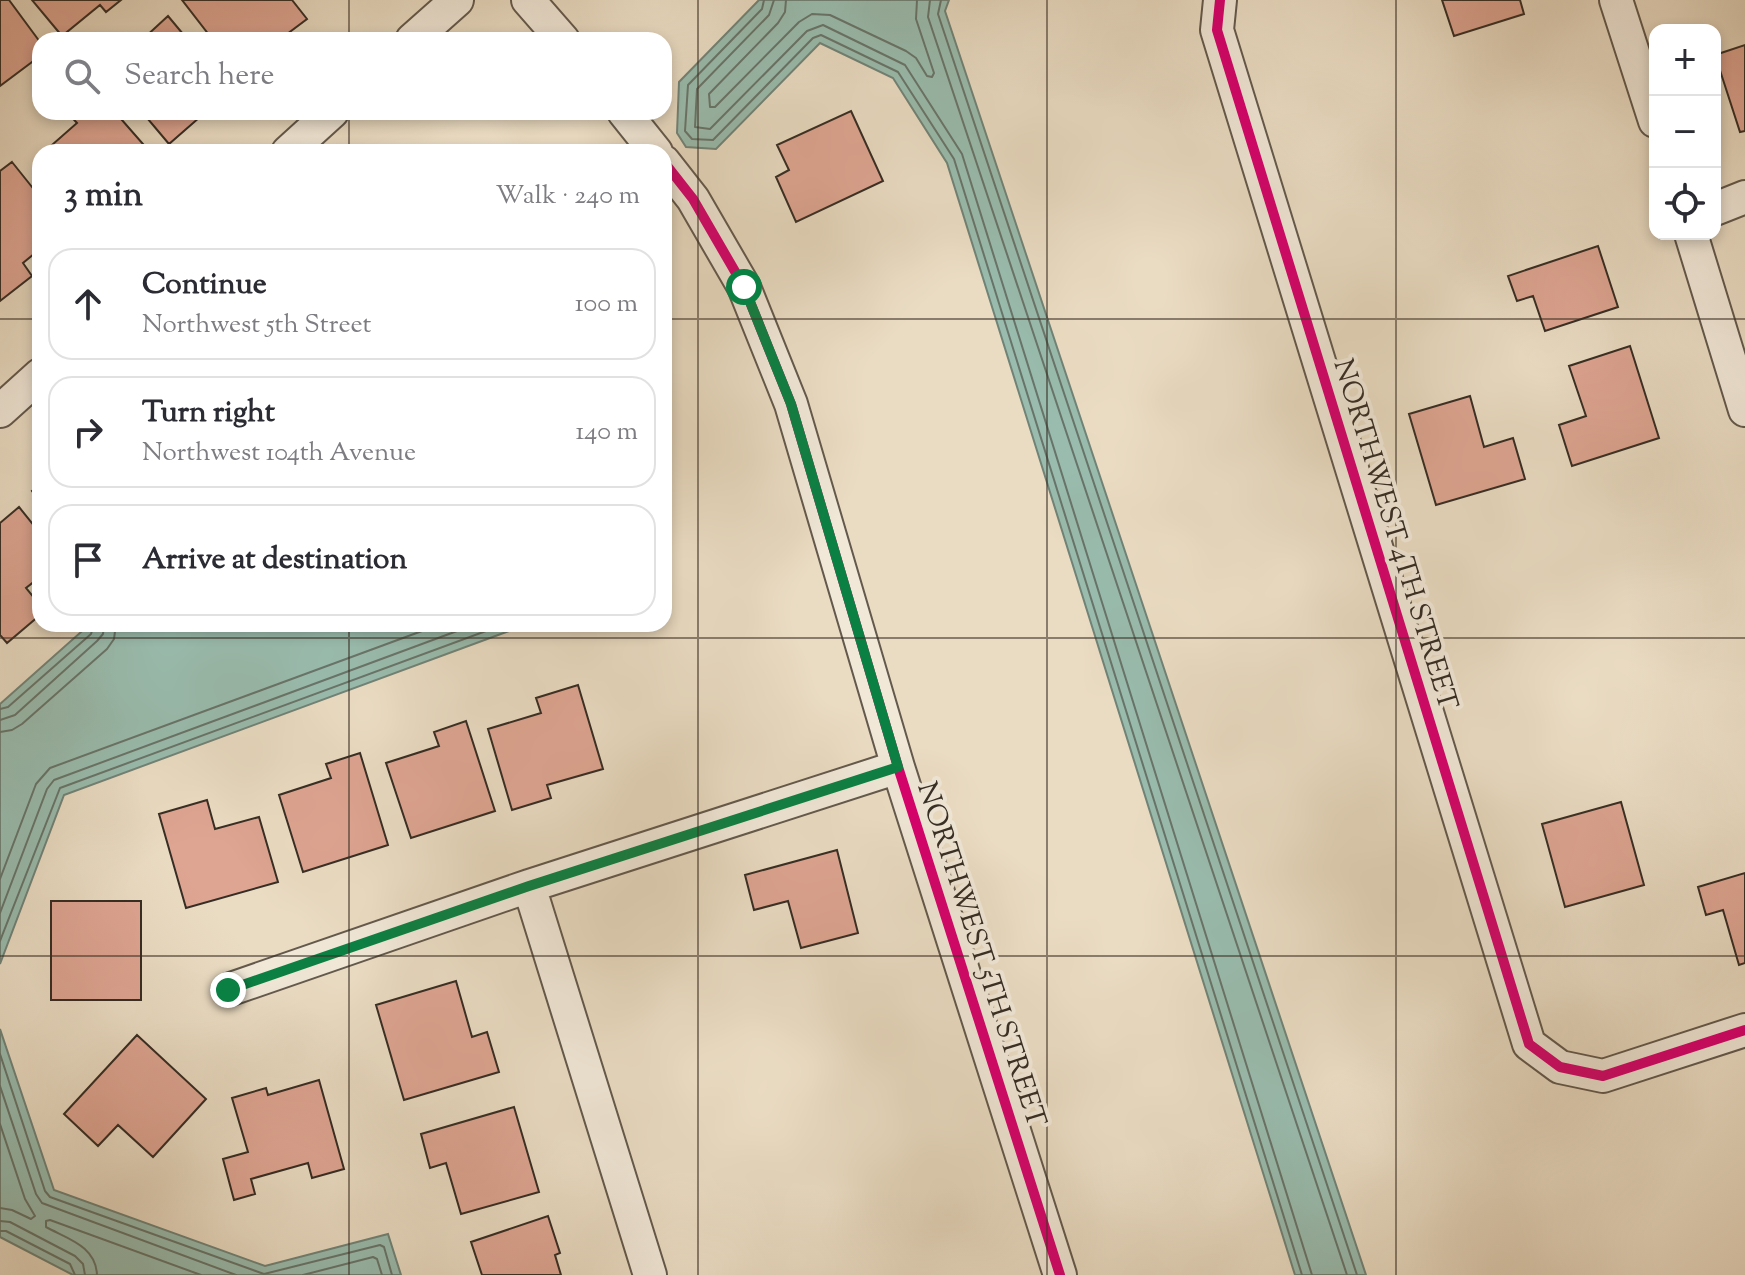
<!DOCTYPE html>
<html lang="en">
<head>
<meta charset="utf-8">
<style>
  body { margin:0; font-family:"Sorts Mill Goudy",serif; background:#f2f2f3; color:#2b2b33 }
  .controls { position:absolute; right:24px; top:24px; display:grid; overflow:hidden; border-radius:16px; box-shadow:0 4px 12px #0003 }
  .controls button { width:72px; height:72px; display:grid; place-items:center; padding:0; border:0; border-bottom:2px solid #e1e1e2; background:#fff; color:#2b2b33; font:40px sans-serif }
  .stop { position:absolute; width:24px; height:24px; margin:-18px; border:6px solid #0b8043; border-radius:50%; background:#fff }
  .stop.end { background:#0b8043; border-color:#fff; box-shadow:0 2px 8px #0008 }
  .list { margin:0; padding:0; list-style:none }
  h2 { display:flex; justify-content:space-between; align-items:center; height:104px; margin:0; padding:0 32px; font-size:34px }
  h2 small { font-size:26px; font-weight:400; color:#7c7c81 }
  .list li { display:grid; grid-template-columns:52px 1fr auto; gap:24px; align-items:center; box-sizing:border-box; height:112px; margin:0 16px 16px; padding:0 16px; border:2px solid #e1e1e2; border-radius:24px }
  .list b { display:block; font-size:30px; white-space:nowrap }
  .list p { margin:0; font-size:26px; white-space:nowrap; color:#7c7c81 }
  .list em { font-size:26px; font-style:normal; color:#7c7c81 }
  .icon { flex:none; width:44px; height:44px; fill:none; stroke:currentColor; stroke-width:2; stroke-linecap:round; stroke-linejoin:round }
  .map { position:relative; flex:none; width:1745px; height:1275px; overflow:hidden }
  .search { position:absolute; background:#fff; box-shadow:0 4px 12px #0003; left:32px; top:32px; width:640px; height:88px; display:flex; align-items:center; gap:20px; box-sizing:border-box; padding:0 28px; border-radius:24px; color:#7c7c81; font-size:30px }
  .panel { position:absolute; background:#fff; box-shadow:0 4px 12px #0003; left:32px; top:144px; width:640px; height:488px; border-radius:24px }
  .map>svg:first-child { display:block }
  .water { fill:#99bcae; stroke:#718377; stroke-width:2 }
  .lines { fill:none; stroke-linecap:round; stroke-linejoin:round }
  .shore { stroke:#687469; stroke-width:2 }
  .building { fill:#dea592; stroke:#362d24; stroke-width:2 }
  .minor-casing { stroke:#63594c; stroke-width:36 }
  .minor { stroke:#f1e8d8; stroke-width:32 }
  .cycleway-casing { stroke:#f1e8d8; stroke-width:15 }
  .cycleway { stroke:#d6006c; stroke-width:10 }
  .route { stroke:#0b8043; stroke-width:10 }
  .grid { fill:none; stroke:#362d24; stroke-width:2; stroke-opacity:0.55 }
  .labels { text-anchor:middle; stroke-width:8; stroke-linejoin:round; paint-order:stroke }
  .street-label { font-size:28px; fill:#362d24; stroke:#f1e8d8 }
</style>
</head>
<body>
<div class="map">
<svg width="1745" height="1275" viewBox="0 0 1745 1275">
  <rect width="100%" height="100%" fill="#eadcc3"/>
  <filter id="stains"><feTurbulence type="fractalNoise" baseFrequency=".0025" numOctaves="4"/><feColorMatrix values="0 0 0 0 .2 0 0 0 0 .09 0 0 0 0 .02 0 0 0 .5 -.17"/></filter>
  <radialGradient id="worn" r=".72"><stop offset=".6" stop-color="#630" stop-opacity="0"/><stop offset="1" stop-color="#630" stop-opacity=".3"/></radialGradient>
  <!-- water -->
  <path class="water" d="M759,0h190l-4,11 421,1264h-71l-348,-1112 -54,-85 -73,-35 -104,106 -30,-2 -9,-14 2,-51z
    M90,624h438l-464,171 -64,169v-260z
    M0,1029l54,161 211,76 123,-32 13,41h-328l-73,-38z"/>
  <g class="lines">
    <!-- shore -->
    <path class="shore" d="M764,0l-2,9 -74,76 -3,46 7,8 21,1 100,-102 8,-3 77,37 56,87 348,1116
      M774,0l-5,15 -72,74 -2,38 15,2 97,-98 16,-6 82,40 57,89 350,1121
      M786,0l-1,12 -7,11 -69,71 1,13h5l84,-85 13,-8 18,1 76,36 10,7 11,18 5,1 2,-4 -18,-54 1,-19
      M930,0l-2,17 419,1258
      M941,0l-3,14 419,1261
      M0,709l8,-2 83,-73 3,-10
      M0,720l15,-5 82,-74 6,-7 1,-10
      M0,732l12,-2 10,-6 85,-75 7,-10 2,-15
      M0,879l36,-95 14,-16 391,-144
      M0,913l47,-124 7,-9 422,-156
      M0,941l60,-153 445,-164
      M0,1054l45,137 5,6 214,77 116,-29 4,2 8,28
      M0,1086l36,108 6,9 194,72
      M0,1124l25,75 10,17 -4,3 -19,-9 -12,-2
      M0,1221l10,1 65,34 8,8 2,11
      M0,1231h6l64,33 5,11
      M97,1275c-1,-29 -29,-36 -51,-48v-6l4,-1 151,55
      M303,1275l70,-18 4,2 5,16"/>
  </g>
  <!-- building -->
  <path class="building" d="M0,0h9l31,42v14l-40,30z
    M32,0h89l-15,12 -6,-7 -38,31z
    M182,0h110l15,19 -28,21h-66z
    M1442,0h78l4,14 -70,22z
    M168,16l20,24h-44l-1,-1z
    M1745,45v86l-5,1 -25,-77z
    M851,111l32,70 -87,41 -20,-45 13,-7 -12,-25z
    M67,112h48l35,40h-106l33,-29z
    M142,112h60l-4,3 2,2 -31,27z
    M12,162l28,35v52l-17,14 9,13 -32,25v-130z
    M1598,246l20,61 -73,24 -12,-35 -16,5 -9,-25z
    M1630,346l29,92 -87,28 -13,-41 27,-9 -17,-50z
    M1470,396l14,51 29,-9 12,41 -89,26 -27,-91z
    M40,485v17l-8,-11z
    M19,507l21,26v44l-14,11 14,17v10l-33,28 -7,-8v-112z
    M578,685l25,84 -56,16 4,13 -39,12 -24,-81 53,-16 -5,-15z
    M466,721l29,90 -84,27 -25,-75 53,-17 -5,-14z
    M360,753l28,92 -85,27 -24,-77 52,-17 -5,-14z
    M207,800l8,29 44,-12 19,65 -92,26 -27,-94z
    M1621,802l23,83 -79,22 -23,-83z
    M837,850l21,83 -57,15 -13,-47 -34,9 -9,-35z
    M1745,873v90l-6,2 -16,-55 -17,5 -8,-28z
    M51,901h90v99h-90z
    M456,981l16,56 15,-5 12,40 -95,28 -28,-95z
    M137,1035l69,64 -53,58 -35,-32 -20,21 -34,-32z
    M319,1080l25,89 -32,9 -4,-15 -57,16 4,15 -21,6 -11,-41 25,-7 -16,-54 34,-10 2,7z
    M514,1107l25,85 -78,22 -15,-51 -16,5 -9,-34z
    M548,1216l12,37 -5,2 6,20h-79l-11,-33z"/>
  <g class="lines">
    <defs>
      <path id="minor" d="M528,0l35,40
        M1220,0l-3,30 312,1014 31,23 43,9 142,-46
        M1616,0l39,121
        M412,40l45,-40
        M624,112l32,40
        M288,152l44,-40
        M664,162l29,37 51,88 47,117 107,363 162,508
        M1715,209l30,-12
        M1691,234l54,176
        M0,411l40,-36
        M529,886l121,389
        M228,990l301,-104 369,-119"/>
    </defs>
    <!-- minor casing -->
    <use href="#minor" class="minor-casing"/>
    <!-- minor -->
    <use href="#minor" class="minor"/>
    <defs>
      <path id="cycleway" d="M1220,0l-3,30 312,1014 31,23 43,9 142,-46
        M664,162l29,37 51,88 47,117 107,363 162,508"/>
    </defs>
    <!-- cycleway casing -->
    <use href="#cycleway" class="cycleway-casing"/>
    <!-- cycleway -->
    <use href="#cycleway" class="cycleway"/>
  </g>
  <g class="lines">
    <!-- route -->
    <path class="route" d="M228,990l301,-104 369,-119 -107,-363 -47,-117"/>
  </g>
  <!-- grid -->
  <path class="grid" d="M349,0v40M698,0v1275M1047,0v1275M1396,0v1275M349,112v40M0,319h40M664,319h1081M349,624v651M0,638h1745M0,956h1745"/>
  <g class="labels">
    <!-- street labels -->
    <g class="street-label">
      <text transform="translate(1397 534) rotate(73)" y="10">NORTHWEST 4TH STREET</text>
      <text transform="translate(983 954) rotate(72)" y="10">NORTHWEST 5TH STREET</text>
    </g>
  </g>
  <rect width="100%" height="100%" filter="url(#stains)"/>
  <rect width="100%" height="100%" fill="url(#worn)"/>
</svg>
<div class="controls">
<button>+</button>
<button>−</button>
<button><svg class="icon" aria-label="locate" viewBox="0 0 24 24"><circle cx="12" cy="12" r="6"/><path d="M12 2v4M12 18v4M2 12h4M18 12h4"/></svg></button>
</div>
<div class="stop" style="left:744px;top:287px"></div>
<div class="stop end" style="left:228px;top:990px"></div>
<div class="search"><svg class="icon" aria-label="search" viewBox="0 0 24 24"><circle cx="10" cy="10" r="6"/><path d="M15 15l6 6"/></svg>Search here</div>
<section class="panel">
<h2>3 min<small>Walk · 240 m</small></h2>
<ul class="list">
<li><svg class="icon" aria-label="ahead" viewBox="0 0 24 24"><path d="M12 20V5M6 11l6-6 6 6"/></svg><div><b>Continue</b><p>Northwest 5th Street</p></div><em>100 m</em></li>
<li><svg class="icon" aria-label="right" viewBox="0 0 24 24"><path d="M7 20v-9h11M14 6l5 5-5 5"/></svg><div><b>Turn right</b><p>Northwest 104th Avenue</p></div><em>140 m</em></li>
<li><svg class="icon" aria-label="arrive" viewBox="0 0 24 24"><path d="M6 21V4h12l-3 4 3 4H6"/></svg><div><b>Arrive at destination</b></div></li>
</ul>
</section>
</div>
</body>
</html>
